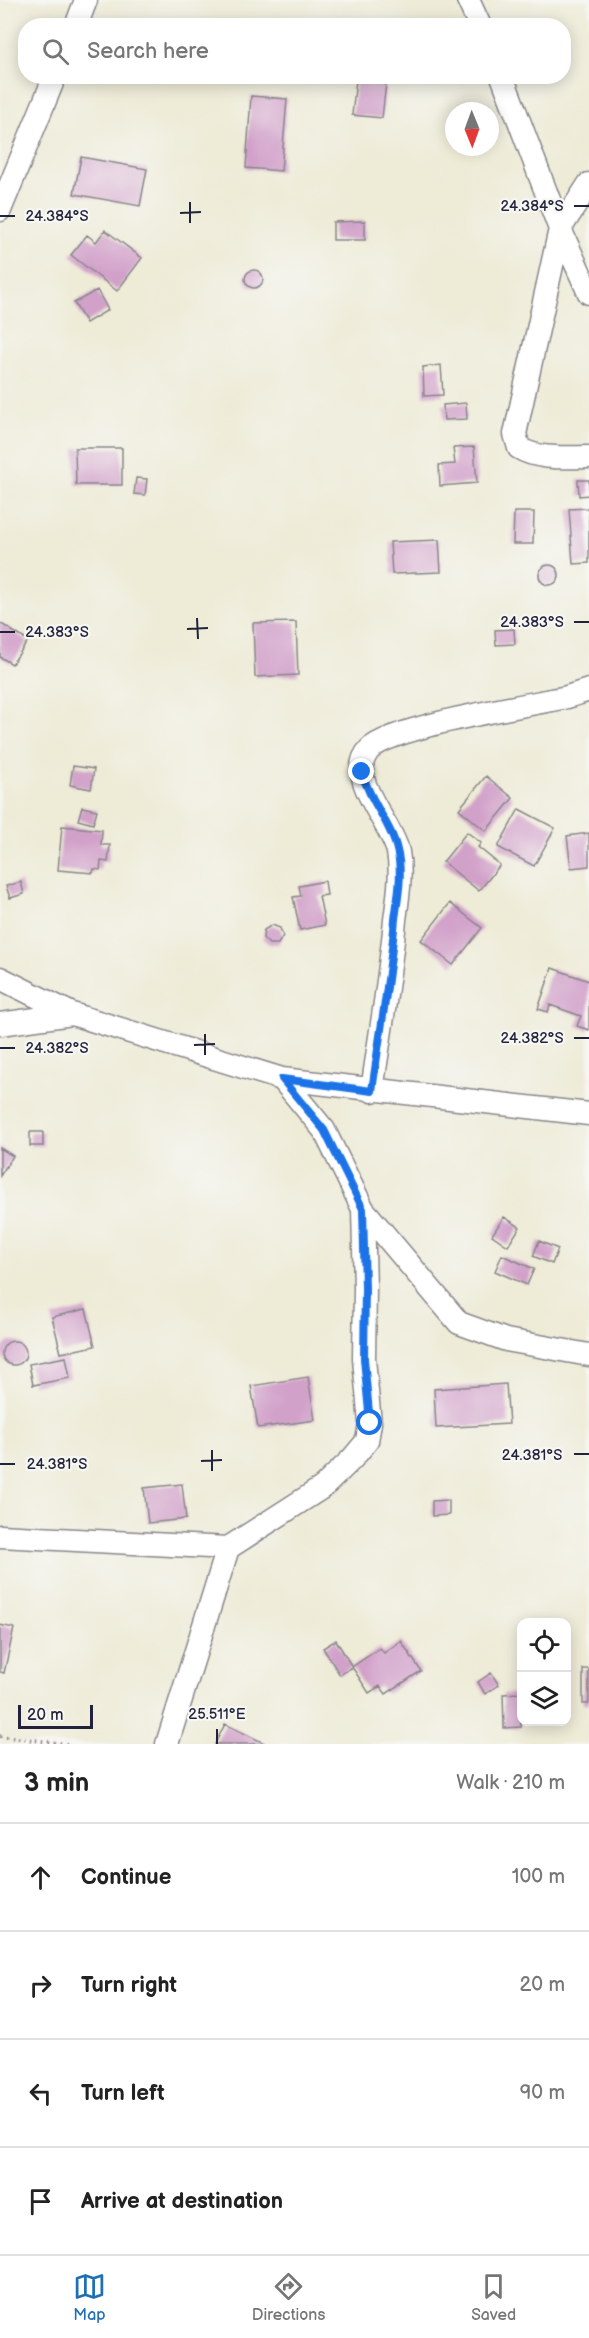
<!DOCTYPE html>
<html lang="en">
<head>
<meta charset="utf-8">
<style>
  body { margin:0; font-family:"Balsamiq Sans",sans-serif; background:#f6f6f6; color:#222 }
  .controls { position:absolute; right:18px; bottom:18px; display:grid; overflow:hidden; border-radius:12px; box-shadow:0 3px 15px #0003 }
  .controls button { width:54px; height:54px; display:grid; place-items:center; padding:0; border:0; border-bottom:2px solid #e0e0e0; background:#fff; color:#222; font:30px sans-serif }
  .compass { position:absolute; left:445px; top:102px; width:54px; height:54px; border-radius:50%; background:#fff; box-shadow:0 3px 15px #0003; rotate:179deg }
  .scale { position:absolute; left:18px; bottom:15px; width:75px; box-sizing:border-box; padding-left:6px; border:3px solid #22223b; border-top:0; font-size:16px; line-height:21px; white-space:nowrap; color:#22223b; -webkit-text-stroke:4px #f6f6f2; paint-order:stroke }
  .stop { position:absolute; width:18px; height:18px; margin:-14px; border:4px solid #1a73e8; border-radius:50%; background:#fff }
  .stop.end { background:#1a73e8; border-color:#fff; box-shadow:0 2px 6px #0008 }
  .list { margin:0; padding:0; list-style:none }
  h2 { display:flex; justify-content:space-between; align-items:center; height:78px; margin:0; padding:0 24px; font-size:26px }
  h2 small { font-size:20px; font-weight:400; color:#767676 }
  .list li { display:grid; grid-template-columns:39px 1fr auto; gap:18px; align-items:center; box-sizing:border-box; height:108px; padding:0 24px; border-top:2px solid #e0e0e0 }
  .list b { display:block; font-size:22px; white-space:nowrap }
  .list em { font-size:20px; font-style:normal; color:#767676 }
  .icon { flex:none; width:33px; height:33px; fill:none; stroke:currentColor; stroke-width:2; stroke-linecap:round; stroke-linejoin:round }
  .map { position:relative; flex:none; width:589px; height:1744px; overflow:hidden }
  .search { position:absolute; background:#fff; box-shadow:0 3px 15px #0003; left:18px; right:18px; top:18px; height:66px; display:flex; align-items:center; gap:15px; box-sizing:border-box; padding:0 21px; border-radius:24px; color:#767676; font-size:22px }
  .sheet { height:510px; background:#fff }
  nav { display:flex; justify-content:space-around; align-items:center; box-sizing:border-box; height:84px; border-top:2px solid #e0e0e0; background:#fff; font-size:16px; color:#767676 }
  nav a { display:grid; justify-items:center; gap:3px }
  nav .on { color:#1f6fb2 }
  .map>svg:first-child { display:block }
  .building { fill:#d2a1ca }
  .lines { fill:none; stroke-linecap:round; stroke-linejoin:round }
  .street-casing { stroke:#888689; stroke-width:25 }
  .path { stroke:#888689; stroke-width:4; stroke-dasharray:1.5 4.5; stroke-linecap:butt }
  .street { stroke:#fff; stroke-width:22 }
  .route { stroke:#1a73e8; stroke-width:8 }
  .ticks { fill:none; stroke:#22223b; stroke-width:2 }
  .ticks-label { font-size:15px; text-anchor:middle; fill:#22223b; stroke:#f6f6f2; stroke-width:4.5; stroke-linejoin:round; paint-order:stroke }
</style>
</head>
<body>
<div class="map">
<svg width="589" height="1744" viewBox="0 0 589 1744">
  <rect width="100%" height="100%" fill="#f6f6f2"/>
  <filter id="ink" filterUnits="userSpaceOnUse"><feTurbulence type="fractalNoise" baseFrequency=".0167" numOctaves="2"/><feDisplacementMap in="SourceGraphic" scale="12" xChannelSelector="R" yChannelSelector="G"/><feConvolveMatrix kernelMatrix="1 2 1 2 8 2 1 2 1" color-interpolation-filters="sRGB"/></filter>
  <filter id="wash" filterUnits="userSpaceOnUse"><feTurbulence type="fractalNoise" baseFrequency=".008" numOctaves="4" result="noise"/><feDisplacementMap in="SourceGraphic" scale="24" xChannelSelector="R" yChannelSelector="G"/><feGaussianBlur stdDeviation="1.35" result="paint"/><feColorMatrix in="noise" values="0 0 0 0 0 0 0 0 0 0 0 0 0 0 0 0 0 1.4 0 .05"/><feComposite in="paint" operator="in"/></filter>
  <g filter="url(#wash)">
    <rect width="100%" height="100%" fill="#eeebd7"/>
    <g id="blocks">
      <!-- building -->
      <path class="building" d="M356,80l30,3 -4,35 -30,-3z
        M251,96l36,3 -6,72 -35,-3z
        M81,157l66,12 -7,37 -66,-12z
        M365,221v19h-32v-18z
        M105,230l37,28 -25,33 -46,-36 16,-20 9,7z
        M245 279a9 9 0 1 1 18 0a9 9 0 1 1-18 0Z
        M97,290l11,20 -22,13 -12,-20z
        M441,365l2,30 -19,1 -1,-29z
        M466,403l1,16 -23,1 -1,-15z
        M474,447l3,36 -37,3 -1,-21 16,-1 -2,-16z
        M75,448h47v37h-46z
        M136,478l11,1 -2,16 -11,-1z
        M578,480h11v15l-10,1z
        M589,508v55l-16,1 -4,-55z
        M514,512h20l-1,32h-20z
        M439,540l2,32 -49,2 -2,-32z
        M539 575a10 10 0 1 1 20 0a10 10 0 1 1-20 0Z
        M296,622l2,53 -43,2 -2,-54z
        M0,623l28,18 -16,23 -12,-7z
        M514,629l1,15 -19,1 -1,-15z
        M73,766l21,3 -3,20 -21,-4z
        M486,776l27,22 -27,33 -27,-22z
        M82,807l15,3 -4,14 -15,-4z
        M519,809l36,19 -21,38 -36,-19z
        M62,826l40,4 -1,15h9l-2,17 -7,-1 -1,9 -6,-1 -1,4 -35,-3z
        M467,832l14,11 -3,4 22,18 -21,26 -36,-29z
        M589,833v33l-18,2 -4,-32z
        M325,881l2,14 -8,1 6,29 -25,5 -7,-33 8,-1 -2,-10z
        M21,882l3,12 -14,4 -4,-12z
        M450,903l32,25 -29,37 -32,-25z
        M272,925l8,3 3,8 -5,8h-9l-6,-6 1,-8z
        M552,968l37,13v49l-12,-4 4,-10 -31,-11 -2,7 -10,-3z
        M30,1132h13v14h-13z
        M0,1148l13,8 -13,20z
        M504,1217l16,10 -12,19 -16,-11z
        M539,1241l19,8 -6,15 -19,-8z
        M502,1255l32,14 -7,16 -32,-14z
        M86,1309l9,37 -34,7 -9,-36z
        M2 1353a12 12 0 1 1 24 0a12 12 0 1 1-24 0Z
        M66,1357l4,21 -37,7 -4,-21z
        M308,1377l7,43 -57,8 -7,-42z
        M506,1384l3,40 -73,4 -2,-39z
        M182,1484l4,35 -38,4 -4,-35z
        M449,1500v15l-17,1v-15z
        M0,1625l14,3 -10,45 -4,-1z
        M336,1640l16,27 -12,8 -17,-27z
        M401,1641l20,30 -35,23 -6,-8 -11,7 -17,-26 28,-19 4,5z
        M583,1669h6v35h-6z
        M491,1673l8,12 -14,9 -7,-12z
        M520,1693l1,34 -17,1 -1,-34z
        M225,1724l41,20h-51z"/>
    </g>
  </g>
  <g filter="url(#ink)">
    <use href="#blocks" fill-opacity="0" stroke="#888689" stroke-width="1.5"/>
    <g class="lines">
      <defs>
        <path id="street" d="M468,0l12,26
          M76,26l10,-26
          M502,76l58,153 29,64
          M589,184l-29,45 -45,205 4,14c19,12 48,9 70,9
          M0,210l55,-134
          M0,978l72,36 210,65 307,35
          M0,1024l72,-10
          M372,1091c8,-57 18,-114 23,-171 3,-23 7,-46 3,-68 -6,-29 -55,-76 -28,-103 23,-23 159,-44 197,-52l22,-7
          M363,1209l96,114 47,17 83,15
          M0,1536l228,12 -61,196
          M228,1548l95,-61 29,-28 15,-18 3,-18 -6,-64 1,-71 -2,-79 -39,-79 -42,-51"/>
      </defs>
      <!-- street casing -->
      <use href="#street" class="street-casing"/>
      <!-- path -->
      <path class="path" d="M0,1736l67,8"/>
      <!-- street -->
      <use href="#street" class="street"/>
    </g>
  </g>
  <g class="lines" filter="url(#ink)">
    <!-- route -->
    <path class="route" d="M362,772c7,29 29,51 35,78 6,23 1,46 -2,69 -5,57 -15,114 -23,172l-90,-12 42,51 39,79 2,79 -1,71 6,64"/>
  </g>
  <!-- ticks -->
  <path class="ticks" d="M190,202v21M574,206h15M180,213l21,-1M0,216h15M197,618l1,21M574,622h15M187,629l21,-1M0,632h15M205,1034v21M574,1038h15M194,1045l21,-1M0,1048h15M212,1450v21M574,1454h15M201,1461l21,-1M0,1464h15M217,1729v15"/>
  <g class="ticks-label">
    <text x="532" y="211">24.384°S</text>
    <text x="57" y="221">24.384°S</text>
    <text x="532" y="627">24.383°S</text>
    <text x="57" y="637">24.383°S</text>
    <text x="532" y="1043">24.382°S</text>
    <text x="57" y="1053">24.382°S</text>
    <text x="532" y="1460">24.381°S</text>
    <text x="57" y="1469">24.381°S</text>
    <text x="217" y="1719">25.511°E</text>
  </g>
</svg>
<div class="controls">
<button><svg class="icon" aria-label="locate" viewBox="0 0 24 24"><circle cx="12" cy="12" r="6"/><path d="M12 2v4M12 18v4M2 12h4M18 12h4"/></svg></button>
<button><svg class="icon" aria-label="layers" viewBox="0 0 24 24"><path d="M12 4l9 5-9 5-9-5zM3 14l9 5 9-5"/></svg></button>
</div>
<svg class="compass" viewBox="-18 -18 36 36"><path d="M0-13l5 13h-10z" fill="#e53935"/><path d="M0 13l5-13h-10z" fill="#767676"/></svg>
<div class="scale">20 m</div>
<div class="stop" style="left:370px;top:1423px"></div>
<div class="stop end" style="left:362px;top:772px"></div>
<div class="search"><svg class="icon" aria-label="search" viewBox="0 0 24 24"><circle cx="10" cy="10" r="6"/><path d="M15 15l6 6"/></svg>Search here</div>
</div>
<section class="sheet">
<h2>3 min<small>Walk · 210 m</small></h2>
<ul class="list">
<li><svg class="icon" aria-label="ahead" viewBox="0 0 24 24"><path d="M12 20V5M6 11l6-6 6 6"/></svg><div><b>Continue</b></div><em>100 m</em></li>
<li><svg class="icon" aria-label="right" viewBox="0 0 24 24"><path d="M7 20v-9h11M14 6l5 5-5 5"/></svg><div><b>Turn right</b></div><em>20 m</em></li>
<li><svg class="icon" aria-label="left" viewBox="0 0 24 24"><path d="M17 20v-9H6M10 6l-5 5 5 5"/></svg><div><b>Turn left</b></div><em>90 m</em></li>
<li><svg class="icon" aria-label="arrive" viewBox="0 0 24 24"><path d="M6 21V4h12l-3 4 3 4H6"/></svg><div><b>Arrive at destination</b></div></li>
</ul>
</section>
<nav>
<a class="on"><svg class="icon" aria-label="map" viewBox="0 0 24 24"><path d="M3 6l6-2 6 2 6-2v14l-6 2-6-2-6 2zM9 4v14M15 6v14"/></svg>Map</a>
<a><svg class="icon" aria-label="directions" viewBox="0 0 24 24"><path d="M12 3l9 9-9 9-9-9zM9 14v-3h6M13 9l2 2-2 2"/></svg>Directions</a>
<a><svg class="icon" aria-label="saved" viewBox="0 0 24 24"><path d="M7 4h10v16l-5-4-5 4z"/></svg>Saved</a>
</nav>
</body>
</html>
